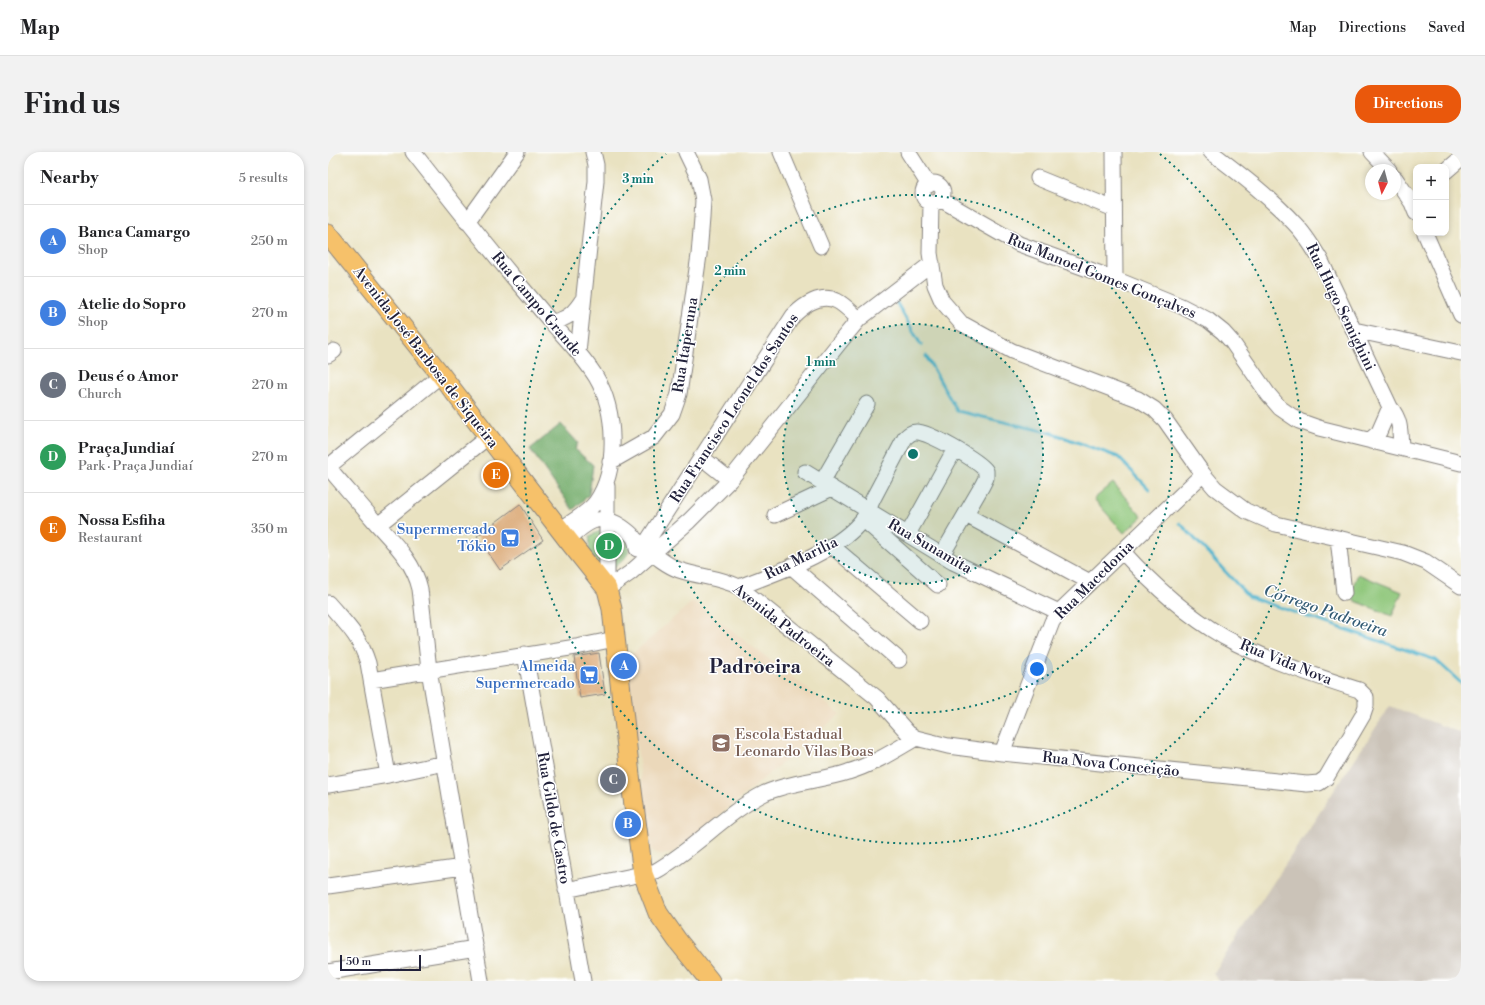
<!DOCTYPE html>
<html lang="en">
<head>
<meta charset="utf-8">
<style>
  body { margin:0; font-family:"Libre Bodoni",serif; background:#f2f2f2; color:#202124 }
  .controls { position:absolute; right:12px; top:12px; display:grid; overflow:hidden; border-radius:8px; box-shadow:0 2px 6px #0003 }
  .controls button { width:36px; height:36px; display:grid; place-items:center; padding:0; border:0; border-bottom:1px solid #e0e0e0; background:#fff; color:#202124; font:20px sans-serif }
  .compass { position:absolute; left:1037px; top:12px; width:36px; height:36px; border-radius:50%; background:#fff; box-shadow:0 2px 6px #0003; rotate:186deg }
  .scale { position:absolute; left:12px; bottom:10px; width:81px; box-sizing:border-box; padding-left:4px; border:2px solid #22223b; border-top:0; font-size:11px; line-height:14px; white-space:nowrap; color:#22223b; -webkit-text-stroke:3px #fff; paint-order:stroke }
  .you { position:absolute; left:709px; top:517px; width:14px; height:14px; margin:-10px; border:3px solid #fff; border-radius:50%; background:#1a73e8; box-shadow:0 0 0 6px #1a73e833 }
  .badge { display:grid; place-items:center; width:26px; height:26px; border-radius:50%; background:#ea580c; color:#fff; font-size:13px; font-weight:700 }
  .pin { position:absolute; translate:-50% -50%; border:2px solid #fff; box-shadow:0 1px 4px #0006 }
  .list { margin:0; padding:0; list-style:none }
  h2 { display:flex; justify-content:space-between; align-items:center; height:52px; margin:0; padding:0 16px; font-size:17px }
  h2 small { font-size:13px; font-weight:400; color:#757577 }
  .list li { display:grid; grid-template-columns:26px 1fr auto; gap:12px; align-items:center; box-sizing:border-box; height:72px; padding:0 16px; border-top:1px solid #e0e0e0 }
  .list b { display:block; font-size:15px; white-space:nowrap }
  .list p { margin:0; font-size:13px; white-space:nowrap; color:#757577 }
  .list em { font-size:13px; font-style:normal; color:#757577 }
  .map { position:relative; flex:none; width:1133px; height:829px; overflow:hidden; border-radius:16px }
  header { display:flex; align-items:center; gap:24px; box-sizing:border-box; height:56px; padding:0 20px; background:#fff; border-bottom:1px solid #e0e0e0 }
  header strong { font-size:19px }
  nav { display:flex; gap:22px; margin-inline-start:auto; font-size:14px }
  .intro { display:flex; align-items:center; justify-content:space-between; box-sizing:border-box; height:96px; padding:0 24px }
  h1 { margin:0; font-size:28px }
  .button { padding:10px 18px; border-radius:16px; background:#ea580c; color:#fff; font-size:14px; font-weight:700 }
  main { display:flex; gap:24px; padding:0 24px }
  aside { flex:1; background:#fff; border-radius:16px; box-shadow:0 2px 6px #0003 }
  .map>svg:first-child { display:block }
  .built { fill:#ebd8ba }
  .industrial { fill:#cbc3b8 }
  .green { fill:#8ec679; stroke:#58745a }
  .forest { fill:#72ab69; stroke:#4a6652 }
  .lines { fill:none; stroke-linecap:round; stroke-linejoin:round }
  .stream { stroke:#4eb3cd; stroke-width:3 }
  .building { fill:#dfb386 }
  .minor-casing { stroke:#86827e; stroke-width:17 }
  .major-casing { stroke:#86827e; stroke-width:21 }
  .minor { stroke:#fff; stroke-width:15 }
  .major { stroke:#f6c16b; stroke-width:19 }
  .ring { fill:none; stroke:#0f766e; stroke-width:2; stroke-dasharray:2 4 }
  .labels { text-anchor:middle; stroke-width:3; stroke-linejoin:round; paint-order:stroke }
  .street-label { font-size:15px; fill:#22223b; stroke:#fff }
  .shop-label { font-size:15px; fill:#366cbe; stroke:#fff; text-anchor:end }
  .education-label { font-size:15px; fill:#785e54; stroke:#fff; text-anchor:start }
  .water-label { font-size:16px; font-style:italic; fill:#345c75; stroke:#fff }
  .district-label { font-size:19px; font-weight:bold; fill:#22223b; stroke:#fff }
  .centre { fill:#0f766e; stroke:#fff; stroke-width:2 }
  .ring-label { font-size:12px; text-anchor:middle; font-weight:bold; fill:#0f766e; stroke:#fff; stroke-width:3; stroke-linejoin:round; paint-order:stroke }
</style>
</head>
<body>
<header>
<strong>Map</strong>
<nav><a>Map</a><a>Directions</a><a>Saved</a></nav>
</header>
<div class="intro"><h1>Find us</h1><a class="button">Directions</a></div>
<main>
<aside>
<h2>Nearby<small>5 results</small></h2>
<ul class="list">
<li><span class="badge" style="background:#3f7fe0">A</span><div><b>Banca Camargo</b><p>Shop</p></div><em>250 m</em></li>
<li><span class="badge" style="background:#3f7fe0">B</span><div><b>Atelie do Sopro</b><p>Shop</p></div><em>270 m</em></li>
<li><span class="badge" style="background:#6b7280">C</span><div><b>Deus é o Amor</b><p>Church</p></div><em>270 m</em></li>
<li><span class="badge" style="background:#2e9e5b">D</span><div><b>Praça Jundiaí</b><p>Park · Praça Jundiaí</p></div><em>270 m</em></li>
<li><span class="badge" style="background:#e8710a">E</span><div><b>Nossa Esfiha</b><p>Restaurant</p></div><em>350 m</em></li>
</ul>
</aside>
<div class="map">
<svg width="1133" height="829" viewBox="0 0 1133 829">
  <rect width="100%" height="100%" fill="#fff"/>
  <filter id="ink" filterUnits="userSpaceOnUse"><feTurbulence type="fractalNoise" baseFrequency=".025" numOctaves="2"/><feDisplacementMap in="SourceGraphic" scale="8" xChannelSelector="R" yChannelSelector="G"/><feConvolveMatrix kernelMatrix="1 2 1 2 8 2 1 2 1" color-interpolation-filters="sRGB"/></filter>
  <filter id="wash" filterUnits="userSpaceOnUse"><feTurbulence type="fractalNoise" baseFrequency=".012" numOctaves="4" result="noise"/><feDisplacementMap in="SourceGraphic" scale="16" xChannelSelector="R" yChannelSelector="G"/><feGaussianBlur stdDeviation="0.9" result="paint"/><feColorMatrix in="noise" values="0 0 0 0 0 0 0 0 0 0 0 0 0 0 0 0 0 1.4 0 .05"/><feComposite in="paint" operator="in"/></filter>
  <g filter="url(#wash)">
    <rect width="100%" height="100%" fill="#e9e2c1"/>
    <!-- built -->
    <path class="built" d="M365,449l147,113 -153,129 -16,11h-12l-10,-5 -22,-190z"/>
    <!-- industrial -->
    <path class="industrial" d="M1062,554l71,27v248h-242l-6,-7z"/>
    <!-- green -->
    <path class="green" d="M785,331l29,34 -18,16 -30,-34z
      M276,377l12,1 13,10c1,14 -3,19 -15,27l-16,-3 -9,-13 1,-15z
      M1030,422l44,18 -10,24 -44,-18z"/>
    <!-- forest -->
    <path class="forest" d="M233,272l17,19 -3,6 18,16 -4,30 -16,15 -43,-61z"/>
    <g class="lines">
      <!-- stream -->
      <path class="stream" d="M567,148l26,45
        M598,204l31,55 95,22 66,24 31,32
        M852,371l69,74 187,63 25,23"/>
    </g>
    <g id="blocks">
      <!-- building -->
      <path class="building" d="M192,352l23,36 -43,30 -23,-34z
        M271,501l6,41 -25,4 -6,-41z"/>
    </g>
  </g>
  <g filter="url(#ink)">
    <use href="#blocks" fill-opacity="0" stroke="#86827e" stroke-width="1"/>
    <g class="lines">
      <defs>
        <path id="minor" d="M85,0c33,42 66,84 100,125 13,15 26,31 39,46 16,18 32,34 44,54 20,33 23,92 0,125 -9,12 -24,19 -36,28
          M453,0l40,94
          M580,0l21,33
          M786,0l1,127
          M883,0c29,22 59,45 84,72 10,10 17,22 25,35l70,148c11,13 10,24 11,41
          M1044,0l17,18
          M1118,19l15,-13
          M710,26l76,31
          M1067,26l17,25 4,10
          M595 41a10 10 0 1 1 20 0a10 10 0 1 1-20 0Z
          M612,47l79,45 96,35 66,27 27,14 15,12 9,10 36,52 12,14 19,13 20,7 142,35
          M603,51l-1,50 5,32 7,16 19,22 51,28 126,48 16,10 11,11 38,54 12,14 31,23 30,13 127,29 23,9 35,24
          M139,70l50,-70
          M1097,81l36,82
          M224,170c16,-3 22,-9 31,-23
          M1026,178l107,23
          M250,200l18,-171v-16l-3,-13
          M0,203l6,-4
          M113,223l-113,92c16,19 32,37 48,56 18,20 38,39 44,66l9,81 52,311
          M1042,288l9,-8 11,-25
          M373,305l29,23
          M282,310l44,-25 18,-23 7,-20 20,-139 3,-37 1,-18 -4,-21 -13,-27
          M477,320l148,90 106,50
          M494,330l45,-78
          M279,334v103
          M447,363l57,-27
          M638,363l124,67
          M535,367l75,66
          M50,373l111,-89
          M580,382l47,-85
          M1010,386l6,55
          M240,388c17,-17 31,-29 54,-13 10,7 14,10 15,22
          M308,388c14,11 27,24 43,30 20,7 41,7 60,17l138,111 31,35 8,5 32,8 54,7 305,31 12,-1 7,-5 37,-63 3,-9v-9l-7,-7c-46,-15 -93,-30 -135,-53 -38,-22 -73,-54 -102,-86
          M316,394l149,-230c11,-11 28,-23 44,-15 8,4 15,12 22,18
          M504,394l88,75
          M463,414l108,94
          M411,435c38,-15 98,-34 124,-68 5,-7 8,-17 12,-24 10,-19 20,-38 30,-57 3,-3 6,-6 11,-6 12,-1 63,29 70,39v7l-4,8 -40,69
          M279,437l23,-16 59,-52 41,-41 110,-138 19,-23 73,-56
          M0,451c19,22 31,32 40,60l20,112
          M197,502l58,327
          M43,528l205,-33 39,-8
          M674,601l38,-100 12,-31 7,-10 144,-138
          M0,633l60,-10 57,-12
          M0,734l135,-19
          M238,738l90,-19c39,-22 69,-58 109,-78 27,-12 56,-12 83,-21 24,-7 46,-21 68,-34
          M0,820l148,-24"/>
        <path id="major" d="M0,82l113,141 127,165 39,49 5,20 18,166 13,99 15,39 19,27 33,41"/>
      </defs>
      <!-- minor casing -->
      <use href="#minor" class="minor-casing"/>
      <!-- major casing -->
      <use href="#major" class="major-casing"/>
      <!-- minor -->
      <use href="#minor" class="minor"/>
      <!-- major -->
      <use href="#major" class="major"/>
    </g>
  </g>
  <!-- distance rings -->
  <circle cx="585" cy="302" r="130" fill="#0f766e" fill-opacity=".12"/>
  <g class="ring">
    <circle cx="585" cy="302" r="130"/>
    <circle cx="585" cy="302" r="259"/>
    <path d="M832 2A389 389 0 1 1 338 2"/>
  </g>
  <!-- icons -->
  <defs>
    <symbol id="supermarket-square" viewBox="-11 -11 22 22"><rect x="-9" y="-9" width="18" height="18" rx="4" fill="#3f7fe0" stroke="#fff"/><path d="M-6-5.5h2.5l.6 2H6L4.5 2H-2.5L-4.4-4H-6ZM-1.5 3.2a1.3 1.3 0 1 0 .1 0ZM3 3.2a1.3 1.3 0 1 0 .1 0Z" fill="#fff"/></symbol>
    <symbol id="school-square" viewBox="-11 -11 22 22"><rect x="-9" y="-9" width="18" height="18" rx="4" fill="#8d6e63" stroke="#fff"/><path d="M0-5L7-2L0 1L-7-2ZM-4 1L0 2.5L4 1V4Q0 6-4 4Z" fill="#fff"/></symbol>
  </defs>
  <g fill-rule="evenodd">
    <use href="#supermarket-square" x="171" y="375" width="22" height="22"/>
    <use href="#supermarket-square" x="250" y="512" width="22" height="22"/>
    <use href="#school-square" x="382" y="580" width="22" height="22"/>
  </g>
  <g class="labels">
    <!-- street labels -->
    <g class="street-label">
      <text transform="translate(774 124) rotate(22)" y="5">Rua Manoel Gomes Gonçalves</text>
      <text transform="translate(209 152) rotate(50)" y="5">Rua Campo Grande</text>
      <text transform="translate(1013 155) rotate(64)" y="5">Rua Hugo Semighini</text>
      <text transform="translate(357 193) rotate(-81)" y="5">Rua Itaperuna</text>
      <text transform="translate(98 205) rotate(52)" y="5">Avenida José Barbosa de Siqueira</text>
      <text transform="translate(406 256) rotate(-57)" y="5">Rua Francisco Leonel dos Santos</text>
      <text transform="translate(602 394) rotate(30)" y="5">Rua Sunamita</text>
      <text transform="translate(473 406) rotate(-26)" y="5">Rua Marilia</text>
      <text transform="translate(766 428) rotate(-45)" y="5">Rua Macedonia</text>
      <text transform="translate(456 473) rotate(38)" y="5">Avenida Padroeira</text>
      <text transform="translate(958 510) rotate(22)" y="5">Rua Vida Nova</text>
      <text transform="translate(783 612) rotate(6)" y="5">Rua Nova Conceição</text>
      <text transform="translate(226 666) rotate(80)" y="5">Rua Gildo de Castro</text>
    </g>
    <!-- shop labels -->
    <g class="shop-label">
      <text x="168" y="382">Supermercado<tspan x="168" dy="17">Tókio</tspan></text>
      <text x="247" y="519">Almeida<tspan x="247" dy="17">Supermercado</tspan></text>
    </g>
    <!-- education labels -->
    <g class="education-label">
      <text x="407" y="587">Escola Estadual<tspan x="407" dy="17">Leonardo Vilas Boas</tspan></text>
    </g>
    <!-- water labels -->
    <g class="water-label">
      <text transform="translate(998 458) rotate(19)" y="6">Córrego Padroeira</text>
    </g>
    <!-- district labels -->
    <g class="district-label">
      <text x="427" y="521">Padroeira</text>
    </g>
  </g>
  <circle cx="585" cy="302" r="6" class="centre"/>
  <g class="ring-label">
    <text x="310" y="31">3 min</text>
    <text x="402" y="123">2 min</text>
    <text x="493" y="214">1 min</text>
  </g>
</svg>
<div class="controls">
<button>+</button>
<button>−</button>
</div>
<svg class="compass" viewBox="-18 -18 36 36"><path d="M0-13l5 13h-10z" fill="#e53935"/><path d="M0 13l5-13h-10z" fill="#757577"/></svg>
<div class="scale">50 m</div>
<div class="you"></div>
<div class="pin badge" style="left:296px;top:514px;background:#3f7fe0">A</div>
<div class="pin badge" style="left:300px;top:672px;background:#3f7fe0">B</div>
<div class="pin badge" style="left:285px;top:628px;background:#6b7280">C</div>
<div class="pin badge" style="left:281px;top:394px;background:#2e9e5b">D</div>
<div class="pin badge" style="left:168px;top:323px;background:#e8710a">E</div>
</div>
</main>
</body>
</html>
